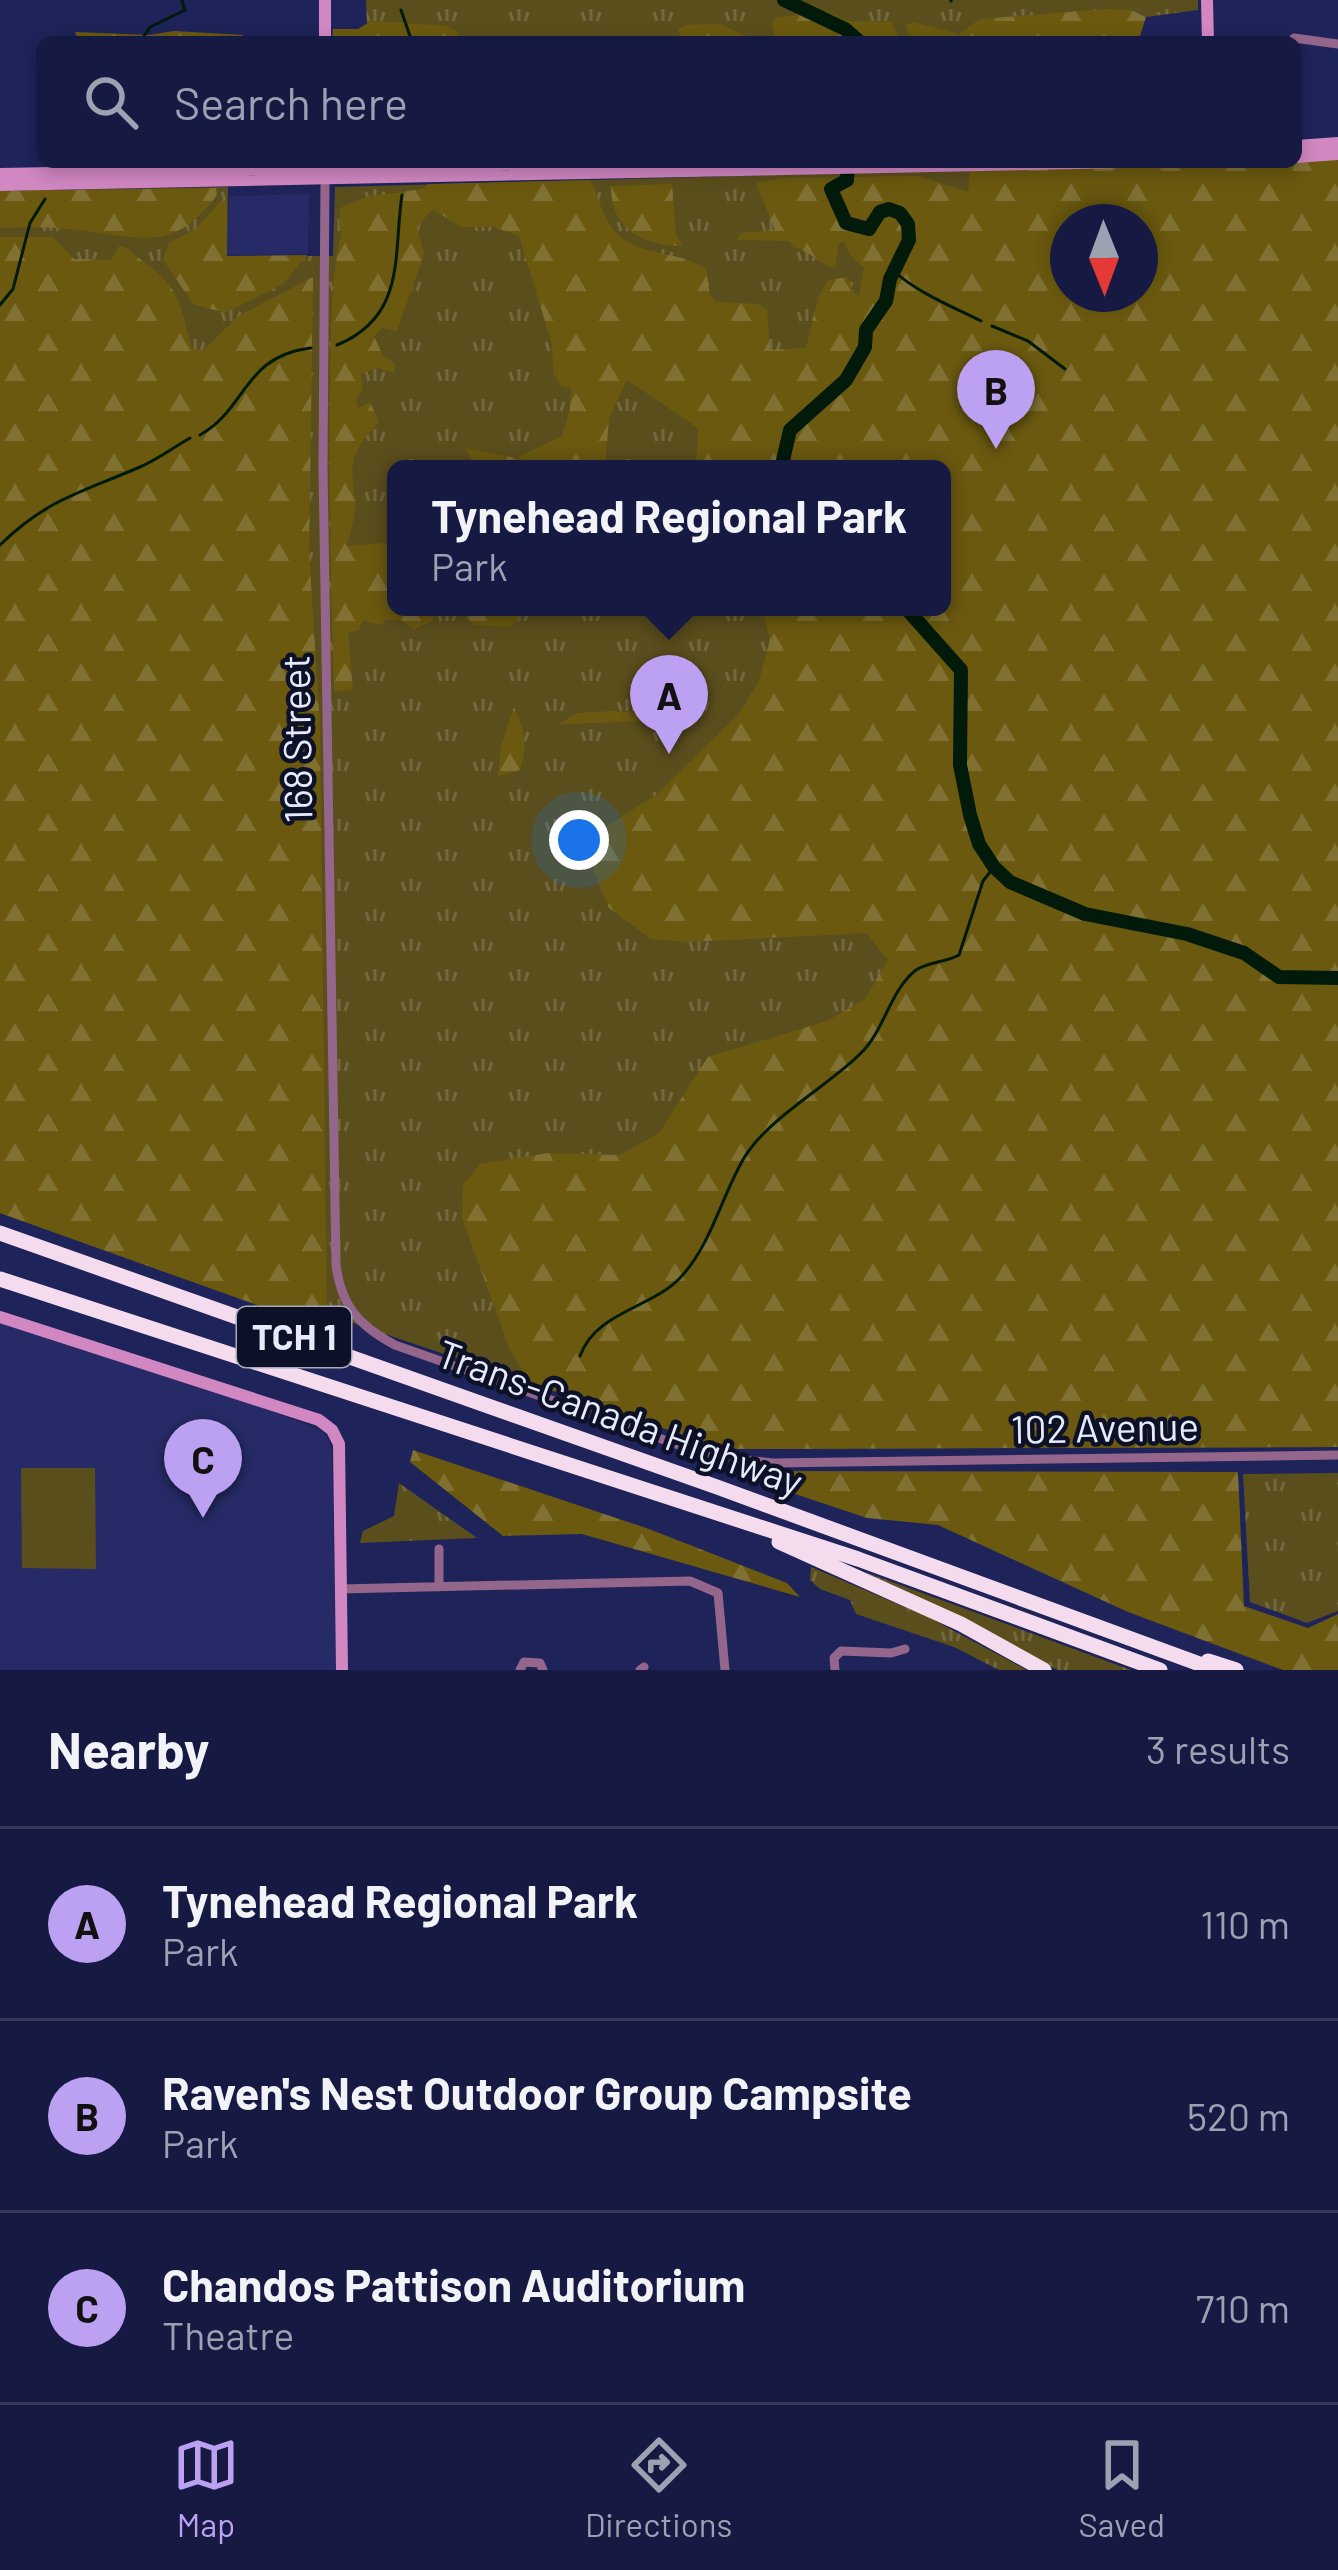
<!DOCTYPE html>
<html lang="en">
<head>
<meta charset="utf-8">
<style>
  body { margin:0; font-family:Barlow,sans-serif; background:#1f234a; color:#f1f3f6 }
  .compass { position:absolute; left:1050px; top:204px; width:108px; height:108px; border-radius:50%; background:#161a43; box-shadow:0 6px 18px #0003; rotate:179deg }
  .you { position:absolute; left:579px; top:840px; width:42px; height:42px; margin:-30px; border:9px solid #fff; border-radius:50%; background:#1a73e8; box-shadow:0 0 0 18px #1a73e833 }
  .badge { display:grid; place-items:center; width:78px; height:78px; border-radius:50%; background:#bca0f2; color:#111; font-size:39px; font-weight:700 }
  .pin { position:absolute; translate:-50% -99px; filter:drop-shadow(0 3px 6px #0008) }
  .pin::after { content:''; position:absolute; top:63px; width:42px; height:36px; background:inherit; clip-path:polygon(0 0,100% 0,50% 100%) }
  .popup { position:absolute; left:387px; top:460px; width:564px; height:156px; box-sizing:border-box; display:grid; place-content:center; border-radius:18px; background:#161a43; filter:drop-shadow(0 3px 9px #0005); font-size:39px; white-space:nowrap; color:#9ea1b2 }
  .popup b { font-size:45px; color:#f1f3f6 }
  .popup::after { content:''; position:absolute; left:50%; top:100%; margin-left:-24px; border:24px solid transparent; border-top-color:#161a43 }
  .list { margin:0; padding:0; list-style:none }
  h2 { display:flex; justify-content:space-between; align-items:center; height:156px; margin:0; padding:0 48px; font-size:51px }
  h2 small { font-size:39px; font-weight:400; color:#9ea1b2 }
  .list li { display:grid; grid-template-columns:78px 1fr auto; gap:36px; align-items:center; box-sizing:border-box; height:192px; padding:0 48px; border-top:3px solid #35385c }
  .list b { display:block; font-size:45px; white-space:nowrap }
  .list p { margin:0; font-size:39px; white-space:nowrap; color:#9ea1b2 }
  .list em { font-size:39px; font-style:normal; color:#9ea1b2 }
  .icon { flex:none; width:66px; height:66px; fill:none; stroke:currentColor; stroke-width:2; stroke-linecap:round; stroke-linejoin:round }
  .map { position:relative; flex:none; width:1338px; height:1670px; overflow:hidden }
  .search { position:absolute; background:#161a43; box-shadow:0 6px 18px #0003; left:36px; right:36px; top:36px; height:132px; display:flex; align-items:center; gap:30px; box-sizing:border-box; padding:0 42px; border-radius:18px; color:#9ea1b2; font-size:45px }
  .sheet { height:732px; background:#161a43 }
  nav { display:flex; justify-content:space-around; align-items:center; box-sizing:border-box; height:168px; border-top:3px solid #35385c; background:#161a43; font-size:33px; color:#9ea1b2 }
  nav a { display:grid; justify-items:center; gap:6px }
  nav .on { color:#bca0f2 }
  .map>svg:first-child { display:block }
  .built { fill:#262b67 }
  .grass { fill:url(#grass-tufts); fill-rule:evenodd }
  .forest { fill:url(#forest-firs); fill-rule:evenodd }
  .pitch { fill:#5b4e1d }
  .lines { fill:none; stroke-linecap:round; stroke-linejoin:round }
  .stream { stroke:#011a0a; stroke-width:3 }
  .river { stroke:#011a0a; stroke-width:14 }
  .street { stroke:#94668b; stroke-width:9 }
  .secondary { stroke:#d187c2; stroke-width:12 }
  .highway { stroke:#f4dcee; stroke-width:15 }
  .labels { text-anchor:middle; stroke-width:9; stroke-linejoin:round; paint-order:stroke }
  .shield { fill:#0d1128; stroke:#a6aaba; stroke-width:3 }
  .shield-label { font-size:36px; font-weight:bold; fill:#e7ebf9 }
  .street-label { font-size:39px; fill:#e7ebf9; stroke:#0d1128 }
</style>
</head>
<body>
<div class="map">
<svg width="1338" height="1670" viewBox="0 0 1338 1670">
  <defs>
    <pattern id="grass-tufts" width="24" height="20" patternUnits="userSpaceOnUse" patternTransform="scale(3)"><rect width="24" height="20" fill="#5b4e1d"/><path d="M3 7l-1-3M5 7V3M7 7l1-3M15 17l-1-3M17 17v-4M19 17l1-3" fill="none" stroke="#73683f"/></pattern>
    <pattern id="forest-firs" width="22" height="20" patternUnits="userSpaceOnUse" patternTransform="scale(3)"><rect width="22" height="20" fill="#6b590f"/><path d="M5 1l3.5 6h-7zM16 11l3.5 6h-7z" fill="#807133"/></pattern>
  </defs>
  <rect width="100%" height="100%" fill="#1e2359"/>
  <!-- built -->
  <path class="built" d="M309,194l-1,60 -81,1 2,-59z
    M0,1323l266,86 58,23 8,17 4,221h-336z"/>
  <!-- grass -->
  <path class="grass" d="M366,0h832v10l-52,7 -8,-4 -31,29h-704l-36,-14z
    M1239,162l99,1285 -613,2 -396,-134 -2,15 -327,-117v-1022l228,-4 -1,69h106l2,-69zM1068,222h72v72h-72zM396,469h546v138h-546z
    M1338,1473v138l-31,12 -57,-21 -7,-128z
    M399,1483l78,55 -117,5 3,-12 31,-15z
    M811,1567l117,50 99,53h-28l-45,-23 -98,-33 -6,-14 -30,-11 -10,-9z
    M865,1572l266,98h-73z"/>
  <!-- forest -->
  <path class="forest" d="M1106,9l25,1 15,7 -8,25h-227l-5,-17 7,-3 46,12 21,-15z
    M825,11l23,10 43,1 10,20h-124l-5,-18 3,-6z
    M371,21l76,5 9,5 7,11h-131l1,-13h25z
    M720,24l39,18h-76l-5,-12 7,-5z
    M174,31l69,4v7h-118l-48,-5 -2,-5 74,3z
    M1338,159v1288l-613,2 -195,-66 -20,-33 -48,-132 1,-33 17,-21 68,-11 72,2 39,-22 49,-76 119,-36 38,-22 23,-39 -22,-27 -178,9 -37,-3 -42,-31 -18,-44 12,-35 54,-35 81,-79 21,-34 11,-41 -8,-30 -13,-3h193v-138h-246l2,-41 -71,-48 -18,38 -4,51h-127l-13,-21 52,10 45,-22 8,-27 1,-22h-9l-9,-14 -1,-29 -33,-108 -25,-9h-33l-29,-18 -15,18 7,27 -27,77 -15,-3 -8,8 8,18 13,10 -1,9 -16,-5 -17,6 2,15 -7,9 2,10 12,-6 9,20c-27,30 -30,37 -24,77 2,14 -5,33 -8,47l49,-4v65h39l-2,14 -19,8 -13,-9 -15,-1 -5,6 -18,-5 -4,10 -11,3 5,57 -19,1c-3,-99 -5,-197 -4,-296 1,-55 -1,-111 12,-165l-3,-5 1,-17 26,-11 56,-8 6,-5 162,-4c8,15 11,32 20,45 22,34 66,23 96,44l4,26 7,7 40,2 10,5 3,41 36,-2 13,-52 9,-16 20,-3 6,16 5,3 5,-28 -15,-14 -5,-13 -5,2 -4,25c-17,-3 -23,-17 -42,-21l-4,-6 -52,-1 4,-7 34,-3 -19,-47 27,-5 134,-2 51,16 2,-21zM1068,222h72v72h-72z
    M672,184l4,52 6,6 -1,4c-38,0 -71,-18 -70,-60z
    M216,188l1,7c-39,51 -65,46 -123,37 -31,-5 -63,-6 -94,-4v-37z
    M222,200l5,3v53l80,-1 -24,29 -58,29 -32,-9 -29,-43 5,-18 28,-15z
    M0,237h53l21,22 37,1 8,-14 7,2c53,41 49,36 66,101l12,1 33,-33 76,-40 -4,276 11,172 7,605 -327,-117z
    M467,607h45l8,10 -10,10 -36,-2 -8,-8z
    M514,707c11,24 14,38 6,63l-22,6 3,-30z
    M614,711l22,2 18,8 -95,3 18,-11z
    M413,1450l236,79 138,54 13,14 -218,-63 -79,2 -93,-74z
    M748,1471l490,1 6,134 64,22 30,-14v56h-55l-155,-58 -190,-87 -71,-7 -120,-40z"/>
  <!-- pitch -->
  <path class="pitch" d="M21,1468h74l1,101 -74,-1z"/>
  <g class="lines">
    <!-- stream -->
    <path class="stream" d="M951,0v1
      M401,10l11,32
      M140,42l10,-15 35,-17 -3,-10
      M894,271c22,21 59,36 87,50
      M0,305l13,-16 17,-66 15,-24
      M992,326l36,15 37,28
      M337,345c70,-29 56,-91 65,-150
      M200,435c47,-26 43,-79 111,-87
      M0,545c47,-46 82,-53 140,-78 18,-8 34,-20 50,-29
      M580,1356c16,-44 69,-47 99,-77 32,-33 42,-82 65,-121 23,-39 84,-72 116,-104 24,-22 30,-64 56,-84 12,-8 31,-8 43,-15l24,-74 11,-14"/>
    <!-- river -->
    <path class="river" d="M784,0l61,29 15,13
      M781,469l9,-39 56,-50 19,-33 1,-17 20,-29 4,-22 19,-39 -1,-16 -8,-11 -11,-4 -9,3 -11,17 -23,-6 -15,-34 16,-9 1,-18
      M905,607l56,63 -1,95 10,50 9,29 15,23 16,15 75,32 102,20 57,19 35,24 59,1"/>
    <!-- street -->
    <path class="street" d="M1294,38l44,6
      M325,179l-2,289 13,797c5,41 23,61 59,80l312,110 66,8 565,-8
      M439,1549v38
      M340,1589l350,-8 28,12 7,77
      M520,1670l4,-8 16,1 3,7
      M640,1670l4,-3
      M835,1670l-1,-12 7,-7 50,2 14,-4"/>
    <!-- secondary -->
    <path class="secondary" d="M325,0v42
      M1207,0l1,42
      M1296,146l42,-3
      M1296,157l42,-3
      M0,174l631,-12
      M0,185l1126,-23
      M0,1317l319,103 13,10 7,14 3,226"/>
    <!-- highway -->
    <path class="highway" d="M0,1233l717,254 499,183
      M0,1279l858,280 302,111
      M779,1542l182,82 83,46
      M1208,1661l28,9"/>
  </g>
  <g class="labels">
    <!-- shield labels -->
    <rect class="shield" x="237" y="1307" width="114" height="60" rx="9"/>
    <g class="shield-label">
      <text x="294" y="1350">TCH 1</text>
    </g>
    <!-- street labels -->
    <g class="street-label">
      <text transform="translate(297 739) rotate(-91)" y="14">168 Street</text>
      <text transform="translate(620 1418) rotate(20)" y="14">Trans-Canada Highway</text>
      <text transform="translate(1105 1428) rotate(-1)" y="14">102 Avenue</text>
    </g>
  </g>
</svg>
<svg class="compass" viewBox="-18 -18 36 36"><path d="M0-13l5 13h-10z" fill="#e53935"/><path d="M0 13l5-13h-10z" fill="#9ea1b2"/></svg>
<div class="you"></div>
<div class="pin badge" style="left:669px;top:754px">A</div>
<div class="popup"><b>Tynehead Regional Park</b>Park</div>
<div class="pin badge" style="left:996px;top:449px">B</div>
<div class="pin badge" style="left:203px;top:1518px">C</div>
<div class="search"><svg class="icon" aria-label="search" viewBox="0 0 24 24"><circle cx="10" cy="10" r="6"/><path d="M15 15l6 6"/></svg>Search here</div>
</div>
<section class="sheet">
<h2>Nearby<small>3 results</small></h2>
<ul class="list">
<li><span class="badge">A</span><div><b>Tynehead Regional Park</b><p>Park</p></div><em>110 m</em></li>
<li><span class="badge">B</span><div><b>Raven's Nest Outdoor Group Campsite</b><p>Park</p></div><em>520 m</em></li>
<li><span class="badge">C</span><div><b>Chandos Pattison Auditorium</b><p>Theatre</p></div><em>710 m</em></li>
</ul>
</section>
<nav>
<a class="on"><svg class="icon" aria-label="map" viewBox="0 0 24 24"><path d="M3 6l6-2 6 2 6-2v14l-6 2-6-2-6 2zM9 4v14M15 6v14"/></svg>Map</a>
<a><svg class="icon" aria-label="directions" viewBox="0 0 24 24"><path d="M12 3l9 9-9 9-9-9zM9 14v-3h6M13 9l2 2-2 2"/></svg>Directions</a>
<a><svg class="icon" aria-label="saved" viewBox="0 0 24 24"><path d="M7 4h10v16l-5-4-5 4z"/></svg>Saved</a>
</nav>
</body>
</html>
